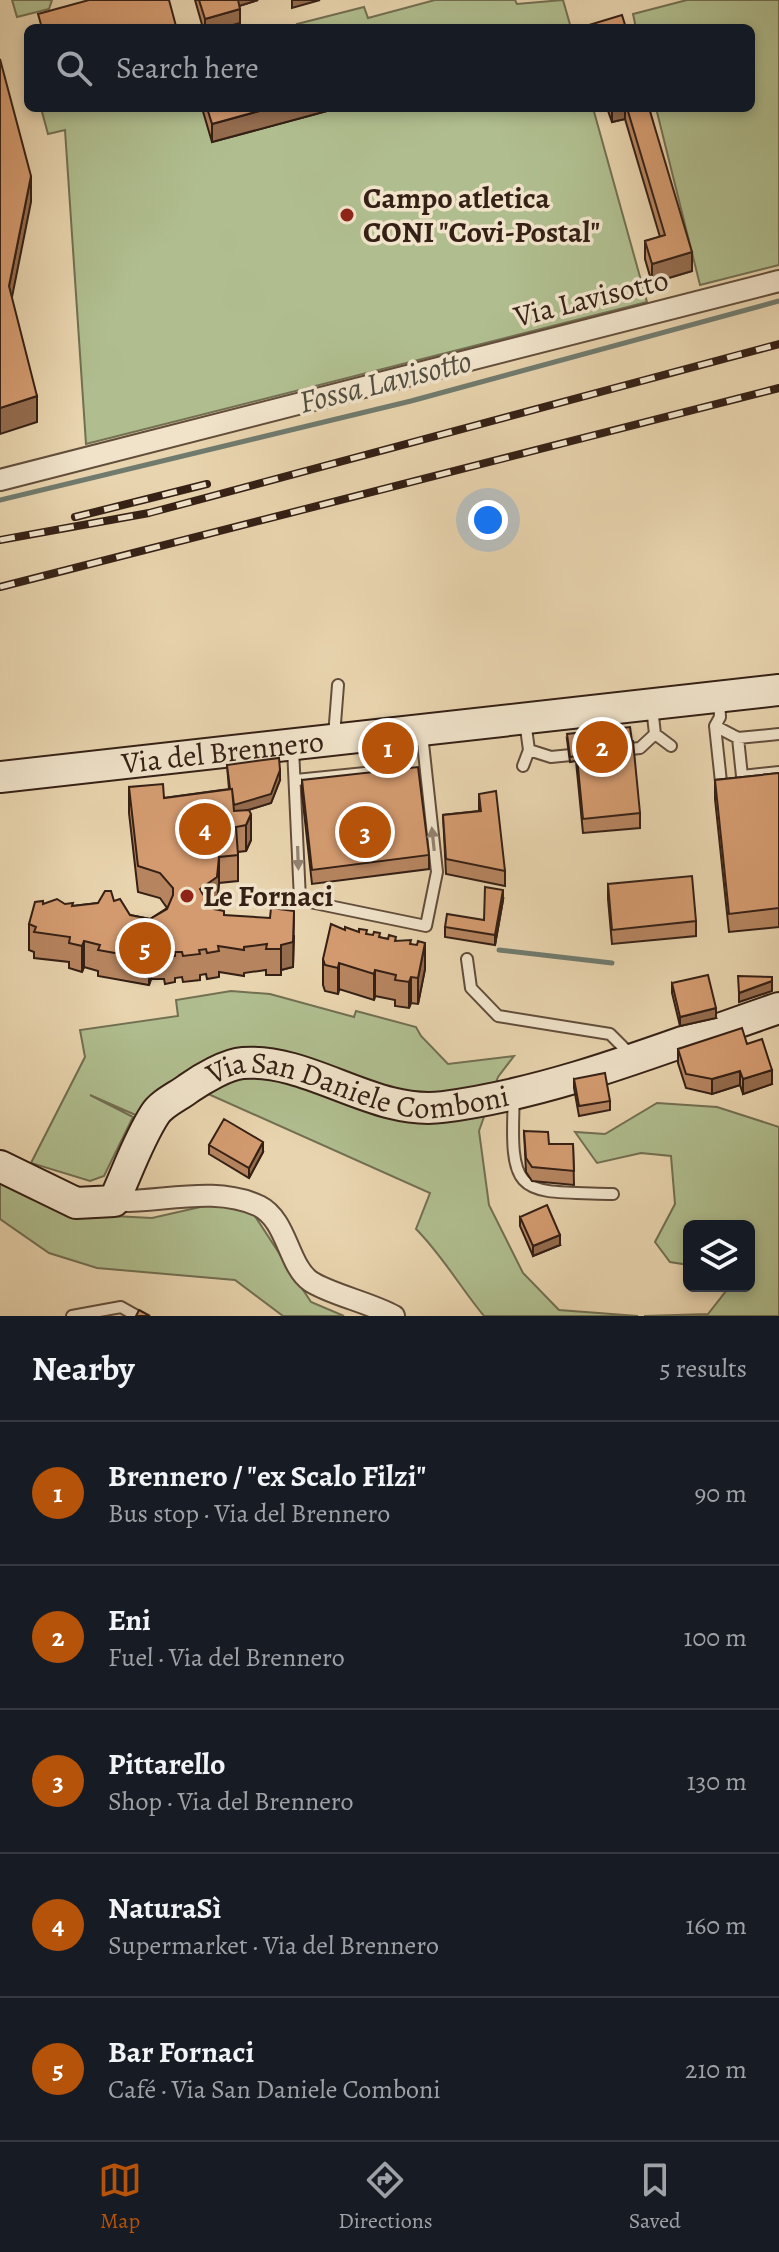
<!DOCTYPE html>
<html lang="en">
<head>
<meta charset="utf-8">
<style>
  body { margin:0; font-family:Alegreya,serif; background:#242831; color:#f1f3f6 }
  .controls { position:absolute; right:24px; bottom:24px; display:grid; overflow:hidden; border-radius:12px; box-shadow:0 4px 12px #0003 }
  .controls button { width:72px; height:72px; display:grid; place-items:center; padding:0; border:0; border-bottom:2px solid #363941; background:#171b24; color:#f1f3f6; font:40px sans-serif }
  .you { position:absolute; left:488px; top:520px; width:28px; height:28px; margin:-20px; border:6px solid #fff; border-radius:50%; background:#1a73e8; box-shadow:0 0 0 12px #1a73e833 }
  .badge { display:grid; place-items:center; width:52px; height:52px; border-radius:50%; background:#b45309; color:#fff; font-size:26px; font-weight:700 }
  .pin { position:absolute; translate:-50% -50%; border:4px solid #fff; box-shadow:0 2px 8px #0006 }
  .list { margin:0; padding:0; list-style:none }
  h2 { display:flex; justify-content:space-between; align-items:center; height:104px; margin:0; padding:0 32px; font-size:34px }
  h2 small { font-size:26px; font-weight:400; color:#9ea1a6 }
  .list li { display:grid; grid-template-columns:52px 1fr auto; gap:24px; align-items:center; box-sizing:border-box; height:144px; padding:0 32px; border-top:2px solid #363941 }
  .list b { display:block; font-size:30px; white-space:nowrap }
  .list p { margin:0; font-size:26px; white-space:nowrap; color:#9ea1a6 }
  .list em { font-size:26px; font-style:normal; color:#9ea1a6 }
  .icon { flex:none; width:44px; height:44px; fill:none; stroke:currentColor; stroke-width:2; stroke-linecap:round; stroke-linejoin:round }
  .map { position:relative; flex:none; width:779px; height:1316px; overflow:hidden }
  .search { position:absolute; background:#171b24; box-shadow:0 4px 12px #0003; left:24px; right:24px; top:24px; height:88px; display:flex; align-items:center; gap:20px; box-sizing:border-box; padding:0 28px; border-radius:12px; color:#9ea1a6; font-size:30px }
  .sheet { height:824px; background:#171b24 }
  nav { display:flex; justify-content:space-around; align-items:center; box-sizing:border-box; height:112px; border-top:2px solid #363941; background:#171b24; font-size:22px; color:#9ea1a6 }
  nav a { display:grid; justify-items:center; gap:4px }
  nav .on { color:#b45309 }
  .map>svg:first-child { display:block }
  .green { fill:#b0be8f; stroke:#726f52; stroke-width:2 }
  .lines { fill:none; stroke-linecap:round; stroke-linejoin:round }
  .stream { stroke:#707b6e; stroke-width:5 }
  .lane-casing { stroke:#624d3b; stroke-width:14 }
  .street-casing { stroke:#624d3b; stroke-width:24 }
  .secondary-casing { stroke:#352015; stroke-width:34 }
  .lane { stroke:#f0e3ca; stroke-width:10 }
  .street { stroke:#f0e3ca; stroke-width:20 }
  .secondary { stroke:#f0e3ca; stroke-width:30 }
  .rail-casing { stroke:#352015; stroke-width:8 }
  .rail { stroke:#f0e3ca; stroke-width:5; stroke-dasharray:15; stroke-linecap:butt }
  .wall { fill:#b68560; stroke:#352015; stroke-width:2 }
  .shaded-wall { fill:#946c4e; stroke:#352015; stroke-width:2 }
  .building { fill:#d49b70; stroke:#352015; stroke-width:2 }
  .oneway { fill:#928270 }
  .poi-dot { fill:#8f2418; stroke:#f0e3ca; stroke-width:3 }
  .labels { text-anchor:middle; stroke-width:7; stroke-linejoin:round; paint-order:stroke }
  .poi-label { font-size:30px; font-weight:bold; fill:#352015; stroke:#f0e3ca; text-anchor:start }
  .street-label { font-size:30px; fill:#352015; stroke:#f0e3ca }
  .water-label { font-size:32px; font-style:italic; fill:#524e41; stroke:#f0e3ca }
</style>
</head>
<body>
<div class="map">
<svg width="779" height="1316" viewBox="0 0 779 1316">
  <rect width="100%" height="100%" fill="#e8d4ae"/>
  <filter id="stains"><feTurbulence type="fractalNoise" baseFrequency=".0025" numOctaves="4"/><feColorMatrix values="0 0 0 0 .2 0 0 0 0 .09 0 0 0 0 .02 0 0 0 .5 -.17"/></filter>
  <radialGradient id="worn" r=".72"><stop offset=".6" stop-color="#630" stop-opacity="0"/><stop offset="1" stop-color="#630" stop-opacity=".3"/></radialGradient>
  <!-- green -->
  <path class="green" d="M12,0h40l-3,9 -32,8z
    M435,0h80l2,4 46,-4 8,28h-273l-1,-4 67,-17 4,11z
    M687,0h92v265l-79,20 -44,-177h95v-80h-115l-3,-14z
    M41,108h552l54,194 -561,142 -21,-314 -17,4z
    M231,991l39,3 84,23 2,-6 60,16 5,9 27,28 66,-8 -16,21 -19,54 10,74 34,68 36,37 79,6h-154c-24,-29 -42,-61 -68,-87l14,-36 -253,-113 -37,37 -50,-22 43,22 -29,59 -14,5 -59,-18 54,-106 -5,-27 98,-14 -2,-16z
    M657,1103l60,4 62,20v189h-135l64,-2 22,-28h19v-60h-60v39l-19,-3 -15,-20 20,-38 -4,-48 -30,-3 -44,10 -22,-31 30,2z
    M0,1175l74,39 78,4 57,-13 42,5 60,92 33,14h-61l-48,-36 -138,-12 -48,-15 -49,-34z"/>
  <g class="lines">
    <!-- stream -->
    <path class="stream" d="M0,500l411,-99 368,-100
      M499,950l113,13"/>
    <defs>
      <path id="lane" d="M719,699l1,18 -5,9 23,12 41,-4
        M652,707l3,27 16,12
        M715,726l6,56
        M334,736l4,-51
        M738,738l4,38 37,-4
        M293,748l7,152 126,26 11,-54 -15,-138
        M529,750l22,7 30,-3
        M621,750l19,-2 15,-14
        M523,766l6,-16 -4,-29
        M296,780l69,-7
        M467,959l4,29 27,28 112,18 22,22
        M514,1097c-5,103 6,94 99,97
        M72,1316l49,-9 16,9"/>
      <path id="street" d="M0,480l779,-199
        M114,1201c46,2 100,-16 145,5 28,14 29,59 51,75 19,13 61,22 84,35"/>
      <g id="secondary">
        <path id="s1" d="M0,777l779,-87"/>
        <path id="s2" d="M0,1166l76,37 38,-2c13,-28 24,-61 41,-87 7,-11 24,-18 34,-26 13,-9 38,-24 54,-25 67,-5 131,53 200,44 115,-15 227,-62 336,-99"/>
      </g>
    </defs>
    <!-- lane casing -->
    <use href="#lane" class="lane-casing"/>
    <!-- street casing -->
    <use href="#street" class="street-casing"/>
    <!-- secondary casing -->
    <use href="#secondary" class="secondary-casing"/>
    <!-- lane -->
    <use href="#lane" class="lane"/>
    <!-- street -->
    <use href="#street" class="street"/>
    <!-- secondary -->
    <use href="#secondary" class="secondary"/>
    <defs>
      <path id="rail" d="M75,517l132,-33
        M0,540l149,-27 630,-169
        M0,587l779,-199"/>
    </defs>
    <!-- rail casing -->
    <use href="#rail" class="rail-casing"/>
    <!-- rail -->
    <use href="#rail" class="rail"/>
  </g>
  <!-- wall -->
  <path class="wall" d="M195,0h63l-19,6 1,17 -18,5h-19z
    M202,108h136l-126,34z
    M607,108h42l43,163 -40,12 -7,-24v-18l15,-4 -35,-118 -13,3z
    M567,739l73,74v15l-57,5 -7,-72 -6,1z
    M227,765l53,15 -9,23 -23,7 3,30 -5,11 -8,1v29l-19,2 -2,19 -5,5 2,2 10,6 70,21 -1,31 -12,3v5h-15v-5l-22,3v3l-25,-4v5l-12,2 -1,-5 -6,1v5l-17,2 -1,-5 -7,1v4l-10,2 -1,-5h-13l-2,6 -51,-9v-5l-14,-4 -2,5 -13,-4v-6l-35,-4v-6l-5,-2v-26l14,-20h22l8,2 41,-5 16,14 20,4 17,-11 -7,-10 -22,-6 -9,-79v-26l35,11 65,-9z
    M779,773v154l-50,5 -14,-133v-19z
    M302,780l127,75v14l-117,15 -10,-90z
    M479,794l26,77v15l-59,-12 -3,-59 36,-4z
    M608,884l88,37v15l-84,8 -4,-45z
    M503,900l-8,45 -50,-8v-10l39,-7z
    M345,930l66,14 14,25 -7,35 -7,-1 -2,5 -14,-2v-6l-20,-4 -1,4 -35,-11 -1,5 -13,-3 -2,-6v-26z
    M672,983l44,35 -36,8 -8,-33z
    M747,1044l25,40 -29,10 -3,-9 -28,9 -26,-6 -8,-25v-14z
    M574,1079l36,22v9l-31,6 -5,-28z
    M524,1131l25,13h24l1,41 -42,-4 -6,-9z
    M209,1145l54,7 -14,26 -40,-24z
    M520,1217l40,28 -27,11 -13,-30z"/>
  <!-- shaded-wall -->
  <path class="shaded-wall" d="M236,0h22l-22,7z
    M292,0h28l-28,8z
    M240,9v14l-18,5h-17v-9z
    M270,108h68l-126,34v-18z
    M612,108h13v11l-13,3z
    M31,176v26l-22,110v-26z
    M692,252v19l-40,12v-19z
    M37,396v26l-37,12v-26z
    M280,770v10l-9,23 -39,12v-10z
    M251,814v26l-5,11v-26z
    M219,857v26l-2,19 -17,13v-26z
    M503,890v10l-8,45v-10z
    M294,911l-1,56 -12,3v-25z
    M84,941v26l-2,5v-26z
    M425,943v26l-7,35v-26z
    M151,953v26l-2,6v-26z
    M339,963v26l-1,5v-26z
    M375,970v26l-1,4v-26z
    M411,977v26l-2,5v-26z
    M772,981v10l-33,11v-9z
    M716,1008v10l-36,8v-9z
    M772,1070v14l-29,10v-15z
    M740,1071v14l-28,9v-15z
    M263,1142v10l-14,26v-10z
    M560,1235v10l-27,11v-10z"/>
  <!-- building -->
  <path class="building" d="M89,0h80l7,26 -6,2h-128l-4,-14z
    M199,0h39l2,9 -35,10z
    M622,15l4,13h-37v-3z
    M0,59l31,117 -22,110 28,110 -37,12z
    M207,108h63l-58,16z
    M627,108h22l43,144 -40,12 -7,-23 20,-6z
    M630,727l2,14 -56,6v9l-6,1 -3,-23z
    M633,741l7,72 -57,6 -7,-72z
    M279,758l1,12 -9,24 -37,11 -2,-16h-2l-3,-24z
    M418,767l11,88 -117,15 -10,-90z
    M779,773v135l-50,6 -14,-134z
    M163,784l1,14 68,-9 2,22 15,-1 2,4 -5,11 -10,2 2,28 -19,2 -2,20 -17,12 2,4 12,16 10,2v4l46,3 1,-10 23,3 -1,31 -12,3v4h-15l1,-5 -23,3v3l-26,-4 1,5 -12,2 -1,-4 -7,1 1,4 -17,2 -1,-4h-7v4l-10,2 -1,-5h-13l-2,6 -51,-9 2,-5 -16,-4 -2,5 -13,-3 1,-6 -36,-5 2,-5 -7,-3 6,-22 8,-1v3l14,-5 8,5 8,-1 -1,3 26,-3 7,-12h6l3,10 6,-2 10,16 20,4 17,-10 6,-14v-7l-13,-15 -22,-7 -9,-79z
    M496,791l9,80 -59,-12 -3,-44 38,-4 -2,-17z
    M692,876l4,45 -84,9 -4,-46z
    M485,887l18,3 -8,45 -50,-8 2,-13 37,6z
    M331,924l14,6v-3l14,5v-3l8,1 -1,4 7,1 1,-3 6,1 -1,4 9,2 1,-4 7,2 -1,4 16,-1 -1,4 7,1 1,-4 7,2 -7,35 -7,-1 -2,5 -14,-2 1,-5 -21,-5 -1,4 -35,-11 -1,5 -13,-3 -2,-6z
    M708,975l8,33 -36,9 -8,-34z
    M738,976l34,1v4l-33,12z
    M742,1028l5,16 15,-5 10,31 -29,9 -3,-8 -28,8 -26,-5 -8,-25z
    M605,1073l5,28 -31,5 -5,-27z
    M224,1119l39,23 -14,26 -40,-23z
    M524,1131l24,1 1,12h24l1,27 -42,-4 -6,-9z
    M547,1205l13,30 -27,11 -13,-29z
    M139,1310l11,6h-14z"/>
  <!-- one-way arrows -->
  <defs><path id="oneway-solid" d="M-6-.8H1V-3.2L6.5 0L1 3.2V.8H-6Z" transform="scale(2)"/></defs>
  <g class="oneway">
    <use href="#oneway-solid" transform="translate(433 839) rotate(-96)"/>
    <use href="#oneway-solid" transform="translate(298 858) rotate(88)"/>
  </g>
  <!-- markers -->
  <g class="poi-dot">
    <circle cx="347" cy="215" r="8"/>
    <circle cx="187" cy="896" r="8"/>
  </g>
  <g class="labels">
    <!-- poi labels -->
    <g class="poi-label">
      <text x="363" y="208">Campo atletica<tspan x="363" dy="34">CONI "Covi-Postal"</tspan></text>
      <text x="203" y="906">Le Fornaci</text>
    </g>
    <!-- street labels -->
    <g class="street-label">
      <text transform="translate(591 298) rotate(-14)" y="10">Via Lavisotto</text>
      <text dy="10" stroke="none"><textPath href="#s1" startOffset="224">Via del Brennero</textPath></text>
      <text dy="10" stroke="none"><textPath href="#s2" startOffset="440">Via San Daniele Comboni</textPath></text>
    </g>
    <!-- water labels -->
    <g class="water-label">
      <text transform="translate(385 381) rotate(-14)" y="11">Fossa Lavisotto</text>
    </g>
  </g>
  <rect width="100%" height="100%" filter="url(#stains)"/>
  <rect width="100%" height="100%" fill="url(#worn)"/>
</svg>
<div class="controls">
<button><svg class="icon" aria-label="layers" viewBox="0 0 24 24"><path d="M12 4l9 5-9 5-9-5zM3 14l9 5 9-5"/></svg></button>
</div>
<div class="you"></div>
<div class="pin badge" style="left:388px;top:748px">1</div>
<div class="pin badge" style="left:602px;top:747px">2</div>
<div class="pin badge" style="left:365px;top:832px">3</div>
<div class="pin badge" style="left:205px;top:829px">4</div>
<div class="pin badge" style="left:145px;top:948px">5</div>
<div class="search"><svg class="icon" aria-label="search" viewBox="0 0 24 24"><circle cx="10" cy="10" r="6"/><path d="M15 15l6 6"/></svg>Search here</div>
</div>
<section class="sheet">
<h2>Nearby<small>5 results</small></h2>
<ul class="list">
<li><span class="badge">1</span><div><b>Brennero / &quot;ex Scalo Filzi&quot;</b><p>Bus stop · Via del Brennero</p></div><em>90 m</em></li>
<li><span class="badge">2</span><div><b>Eni</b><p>Fuel · Via del Brennero</p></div><em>100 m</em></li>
<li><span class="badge">3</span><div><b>Pittarello</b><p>Shop · Via del Brennero</p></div><em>130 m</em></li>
<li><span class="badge">4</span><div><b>NaturaSì</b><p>Supermarket · Via del Brennero</p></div><em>160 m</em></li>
<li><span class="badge">5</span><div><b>Bar Fornaci</b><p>Café · Via San Daniele Comboni</p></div><em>210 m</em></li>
</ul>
</section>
<nav>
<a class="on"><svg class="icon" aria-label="map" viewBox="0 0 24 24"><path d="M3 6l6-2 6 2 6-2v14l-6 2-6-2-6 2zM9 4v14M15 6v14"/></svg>Map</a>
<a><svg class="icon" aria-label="directions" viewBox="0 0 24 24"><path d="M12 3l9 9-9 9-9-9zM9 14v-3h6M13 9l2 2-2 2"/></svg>Directions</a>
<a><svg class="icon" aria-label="saved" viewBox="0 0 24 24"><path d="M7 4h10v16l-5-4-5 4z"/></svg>Saved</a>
</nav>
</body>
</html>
